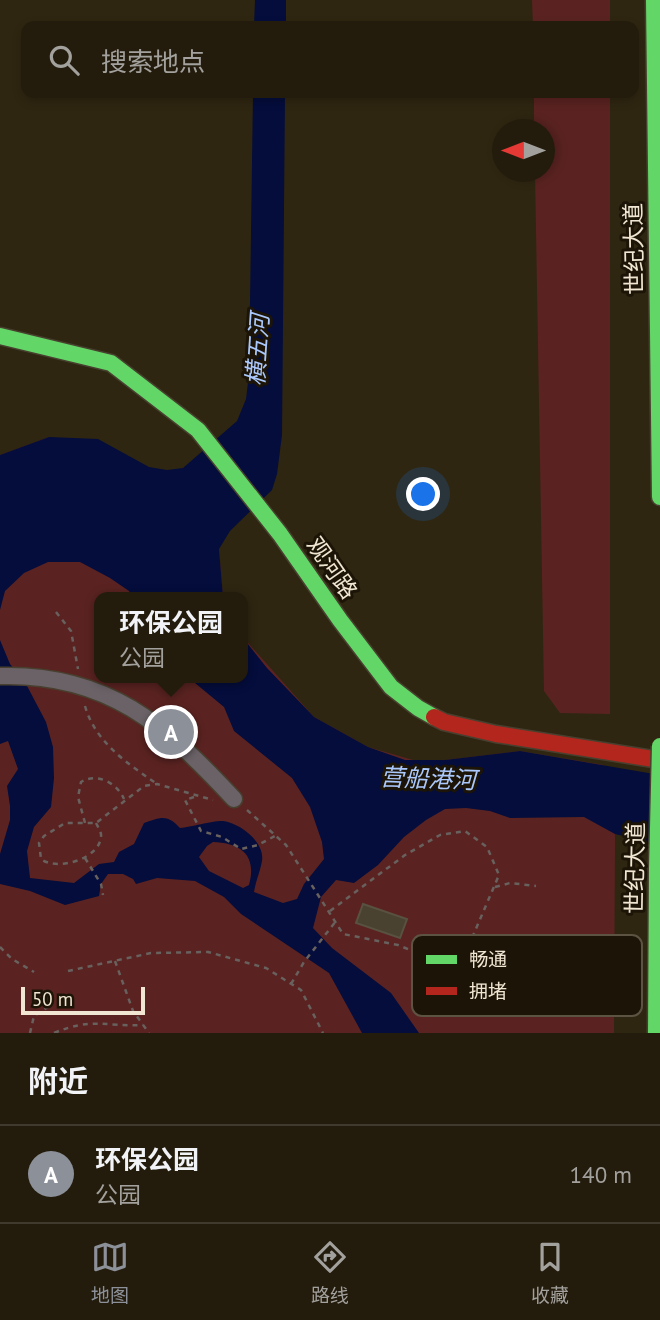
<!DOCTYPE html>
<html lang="zh">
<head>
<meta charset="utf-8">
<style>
  body { margin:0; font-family:"PT Sans","Noto Sans SC",sans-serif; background:#2f291b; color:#f1f3f6 }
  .compass { position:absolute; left:492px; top:119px; width:63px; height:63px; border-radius:50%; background:#231c0d; box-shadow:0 4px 10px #0003; rotate:270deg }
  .scale { position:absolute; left:21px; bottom:18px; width:124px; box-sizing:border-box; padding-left:7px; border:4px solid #f1e6d2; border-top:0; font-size:19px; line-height:24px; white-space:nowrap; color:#f1e6d2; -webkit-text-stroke:5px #1c1406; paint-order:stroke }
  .you { position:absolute; left:424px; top:495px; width:24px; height:24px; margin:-18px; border:5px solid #fff; border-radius:50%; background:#1a73e8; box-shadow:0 0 0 10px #1a73e833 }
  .badge { display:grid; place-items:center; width:46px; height:46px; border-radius:50%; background:#8c9099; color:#fff; font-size:23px; font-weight:700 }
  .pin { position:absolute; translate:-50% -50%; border:4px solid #fff; box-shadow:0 2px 7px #0006 }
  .popup { position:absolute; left:94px; top:592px; width:154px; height:91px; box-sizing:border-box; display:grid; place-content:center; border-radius:14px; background:#231c0d; filter:drop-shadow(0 2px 5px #0005); font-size:23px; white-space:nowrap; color:#a3a19d }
  .popup b { font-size:26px; color:#f1f3f6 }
  .popup::after { content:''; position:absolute; left:50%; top:100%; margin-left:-14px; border:14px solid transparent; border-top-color:#231c0d }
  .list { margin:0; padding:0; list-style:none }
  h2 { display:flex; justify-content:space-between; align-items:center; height:91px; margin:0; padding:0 28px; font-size:30px }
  h2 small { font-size:23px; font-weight:400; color:#a3a19d }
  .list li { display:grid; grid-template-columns:46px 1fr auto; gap:21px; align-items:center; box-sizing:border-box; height:98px; padding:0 28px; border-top:2px solid #403a2e }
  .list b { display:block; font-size:26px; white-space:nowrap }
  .list p { margin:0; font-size:23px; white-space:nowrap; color:#a3a19d }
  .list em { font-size:23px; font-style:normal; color:#a3a19d }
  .icon { flex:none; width:38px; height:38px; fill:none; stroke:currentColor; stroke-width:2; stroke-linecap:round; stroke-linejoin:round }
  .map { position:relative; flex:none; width:660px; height:1033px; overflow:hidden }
  .search { position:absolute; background:#231c0d; box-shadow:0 4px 10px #0003; left:21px; right:21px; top:21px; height:77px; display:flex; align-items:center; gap:18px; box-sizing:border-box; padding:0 24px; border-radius:14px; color:#a3a19d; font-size:26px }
  .sheet { height:189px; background:#231c0d }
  nav { display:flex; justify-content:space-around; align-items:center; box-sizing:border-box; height:98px; border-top:2px solid #403a2e; background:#231c0d; font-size:19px; color:#a3a19d }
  nav a { display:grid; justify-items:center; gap:4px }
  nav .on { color:#8c9099 }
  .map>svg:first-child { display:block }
  .green { fill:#5a2321 }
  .water { fill:#040d3c; fill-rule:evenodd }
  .building { fill:#4a4231; stroke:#595141; stroke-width:2 }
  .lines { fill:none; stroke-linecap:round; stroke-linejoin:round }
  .street-casing { stroke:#48402f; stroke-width:19 }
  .fast-casing { stroke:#48402f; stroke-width:19 }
  .jam-casing { stroke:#48402f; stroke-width:19 }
  .path { stroke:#68615e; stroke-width:2.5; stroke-dasharray:5 5; stroke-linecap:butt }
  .street { stroke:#6a6267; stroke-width:16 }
  .fast { stroke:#63d668; stroke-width:16 }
  .jam { stroke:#b3261e; stroke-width:16 }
  .fast-bridge-casing { stroke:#48402f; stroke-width:19; stroke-linecap:butt }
  .fast-bridge { stroke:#63d668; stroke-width:16 }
  .labels { text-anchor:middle; stroke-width:6; stroke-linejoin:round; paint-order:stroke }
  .street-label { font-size:23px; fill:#f1e6d2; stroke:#1c1406 }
  .water-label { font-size:24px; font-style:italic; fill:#abc8fc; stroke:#1c1406 }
  .key { fill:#1c1406; stroke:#5c5343; stroke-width:2 }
  .key-label { font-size:19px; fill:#f1e6d2 }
</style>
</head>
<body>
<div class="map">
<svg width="660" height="1033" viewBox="0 0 660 1033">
  <rect width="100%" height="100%" fill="#2f2611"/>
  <!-- green -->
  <path class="green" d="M532,0h78v26h-77z
    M534,93h76v621l-50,-1 -16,-22 -9,-519h9v-42l-10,-1z
    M49,437l170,112 4,48h-124v81h144v-41l71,80 54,30 45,13h32l75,-9 84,14 11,69 -1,199h-614v-578z"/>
  <!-- water -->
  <path class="water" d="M255,0h31v26h-32z
    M253,93h32l-3,342 -5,39 -5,16 -42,41 -11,18 4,48h-91l-3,-6 -19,-13 -30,-16h-32l-24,11 -19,18 -5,19v-155l49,-18 49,2 51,28 18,3 16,-2 54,-47 9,-22 3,-25z
    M243,638l24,30 47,49 54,30 37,13h40l75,-9 140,24v70l-45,-11 -31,-17 -74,1 -20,-7 -24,-3 -21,1 -19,11 -22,17 -26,28 -24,18 -18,-3 -15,17 -8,31 19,20 59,45 28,40h-57l-33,-60 -88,-59 -17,-17 -29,-16 -38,-3 -21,6 -3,-5 -10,-5h-15l-7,10 -2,12 -34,9 -35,-14 -30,-7v-30l10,-34v-14l-3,-20 11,-17 -10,-28 -8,3v-104l10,24 16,20 20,38 7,25 1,31 -3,29 -17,20 -7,24 3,27 44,5 25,-19 15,-2 5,-10 15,-8 10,-21c17,-6 23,-9 36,5 11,-1 35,-8 43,-7 17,2 42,21 39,40 -2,11 -6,19 -8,31l29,11 14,-4 7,-15 20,-25 -2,-17 -12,-35 -18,-29 -58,-47 -10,-24 -35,-29h54zM213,842c29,1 44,14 36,43l-6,3 -34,-17 -10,-14 8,-11z"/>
  <!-- building -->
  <path class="building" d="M363,904l44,15 -7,19 -44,-15z"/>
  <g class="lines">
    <defs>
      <path id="street" d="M0,676c108,-3 165,49 234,123"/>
      <path id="fast" d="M654,0l6,497
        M0,336l111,27 87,67 82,104 60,86 51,67 27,21 16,9
        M656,1033l1,-164"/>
      <path id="jam" d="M434,717l10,5 52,12 164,26"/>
    </defs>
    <!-- street casing -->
    <use href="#street" class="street-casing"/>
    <!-- fast casing -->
    <use href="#fast" class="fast-casing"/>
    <!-- jam casing -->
    <use href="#jam" class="jam-casing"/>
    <!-- path -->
    <path class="path" d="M56,612l15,19 7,38
      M85,706c10,36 43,58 72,78
      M194,797l-9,3 16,31 21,6 19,12 17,-4 17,-9
      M247,810l39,35 57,89 55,11 36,15 33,25 4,24
      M85,823l-7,-26 3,-15c16,-10 36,1 43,17
      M96,823c2,4 4,7 5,11 2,24 -44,38 -60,25l-2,-16 5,-7 21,-13h31l48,-37 13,-2 56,16
      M85,858l16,26 2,11
      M495,887l15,-4 26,3
      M330,911l75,-56 35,-20 25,-4 22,16 12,28 -27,63 -5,47
      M0,947l12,12 22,13
      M115,961l18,50 16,22
      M68,971l83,-18 57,-1 58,16 35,22 22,43
      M291,984l13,-22 32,-41
      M30,1033l4,-17 14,-9
      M54,1033c38,-16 52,-6 89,-8"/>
    <!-- street -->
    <use href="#street" class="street"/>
    <!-- fast -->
    <use href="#fast" class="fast"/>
    <!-- jam -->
    <use href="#jam" class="jam"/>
    <defs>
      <path id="fast-bridge" d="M657,869l3,-123"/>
    </defs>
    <!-- fast-bridge casing -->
    <use href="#fast-bridge" class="fast-bridge-casing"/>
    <!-- fast-bridge -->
    <use href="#fast-bridge" class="fast-bridge"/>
  </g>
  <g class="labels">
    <!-- street labels -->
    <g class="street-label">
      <text transform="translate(634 249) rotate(-91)" y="8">世纪大道</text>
      <text transform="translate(332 568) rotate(55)" y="8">观河路</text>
      <text transform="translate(635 868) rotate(-89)" y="8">世纪大道</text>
    </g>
    <!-- water labels -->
    <g class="water-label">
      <text transform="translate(258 350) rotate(-86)" y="8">横五河</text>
      <text transform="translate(428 779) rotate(2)" y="8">营船港河</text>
    </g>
  </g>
  <!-- legend -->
  <rect x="412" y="935" width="230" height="81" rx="10" class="key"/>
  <rect x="426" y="955" width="31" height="9" fill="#63d668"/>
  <rect x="426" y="987" width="31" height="8" fill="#b3261e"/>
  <g class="key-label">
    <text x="469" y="966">畅通</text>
    <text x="469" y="998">拥堵</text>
  </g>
</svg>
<svg class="compass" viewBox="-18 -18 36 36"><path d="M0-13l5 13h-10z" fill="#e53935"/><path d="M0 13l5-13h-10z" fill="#a3a19d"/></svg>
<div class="scale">50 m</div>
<div class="you"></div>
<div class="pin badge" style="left:171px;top:732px">A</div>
<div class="popup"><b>环保公园</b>公园</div>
<div class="search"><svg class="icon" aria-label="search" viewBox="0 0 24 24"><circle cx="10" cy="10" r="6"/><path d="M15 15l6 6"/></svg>搜索地点</div>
</div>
<section class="sheet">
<h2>附近<small></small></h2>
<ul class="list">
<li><span class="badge">A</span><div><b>环保公园</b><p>公园</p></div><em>140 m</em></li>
</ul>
</section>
<nav>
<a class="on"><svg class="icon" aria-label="map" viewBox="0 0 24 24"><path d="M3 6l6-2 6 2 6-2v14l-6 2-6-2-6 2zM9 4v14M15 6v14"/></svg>地图</a>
<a><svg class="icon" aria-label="directions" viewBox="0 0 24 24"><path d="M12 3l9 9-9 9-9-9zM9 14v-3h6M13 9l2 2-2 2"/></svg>路线</a>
<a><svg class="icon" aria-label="saved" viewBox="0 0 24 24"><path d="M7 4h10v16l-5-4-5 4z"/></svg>收藏</a>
</nav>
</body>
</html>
